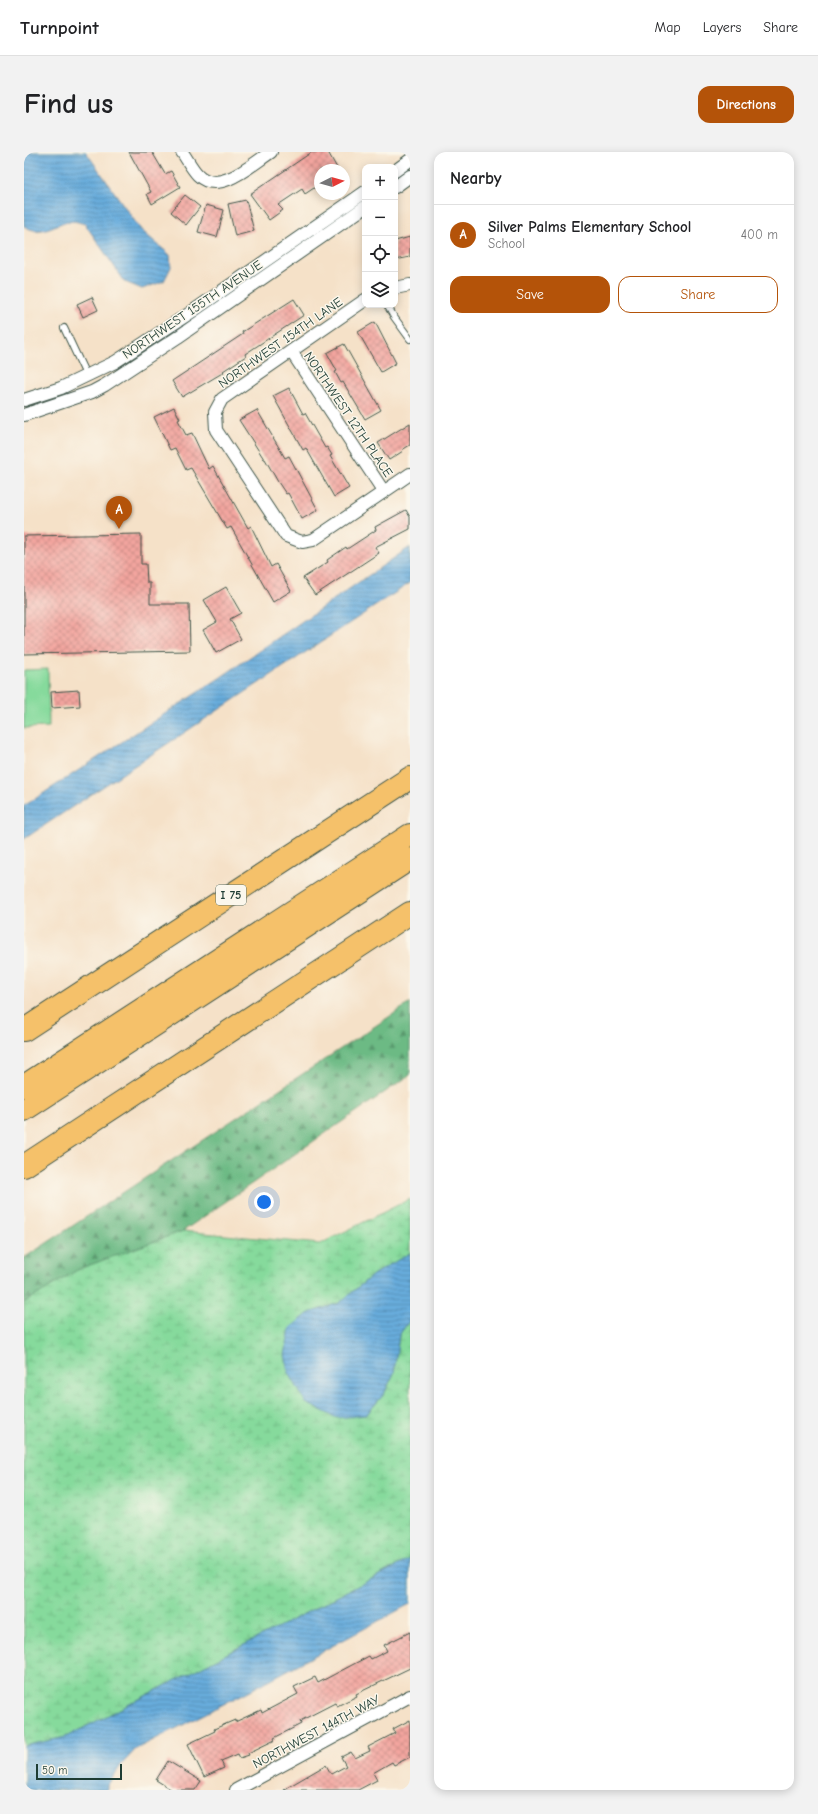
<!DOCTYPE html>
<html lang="en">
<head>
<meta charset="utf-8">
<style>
  body { margin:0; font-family:"Comic Neue",sans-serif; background:#f2f2f2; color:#202124 }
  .controls { position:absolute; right:12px; top:12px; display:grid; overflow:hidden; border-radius:8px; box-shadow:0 2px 10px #0003 }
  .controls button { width:36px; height:36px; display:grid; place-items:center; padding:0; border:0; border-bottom:1px solid #e0e0e0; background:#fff; color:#202124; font:20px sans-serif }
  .compass { position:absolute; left:290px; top:12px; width:36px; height:36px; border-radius:50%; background:#fff; box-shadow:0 2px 10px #0003; rotate:84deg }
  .scale { position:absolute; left:12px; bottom:10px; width:86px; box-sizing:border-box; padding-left:4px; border:2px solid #1f3d34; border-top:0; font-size:11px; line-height:14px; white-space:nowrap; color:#1f3d34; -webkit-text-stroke:3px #fbf7ec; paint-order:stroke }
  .you { position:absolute; left:240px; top:1050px; width:14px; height:14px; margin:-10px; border:3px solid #fff; border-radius:50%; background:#1a73e8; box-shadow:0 0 0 6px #1a73e833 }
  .badge { display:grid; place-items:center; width:26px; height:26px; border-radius:50%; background:#b45309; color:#fff; font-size:13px; font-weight:700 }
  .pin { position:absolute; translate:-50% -33px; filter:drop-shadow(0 1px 2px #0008) }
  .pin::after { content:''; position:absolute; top:21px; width:14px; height:12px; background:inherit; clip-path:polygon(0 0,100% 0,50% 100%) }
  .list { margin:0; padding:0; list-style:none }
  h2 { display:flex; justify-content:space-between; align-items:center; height:52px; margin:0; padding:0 16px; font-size:17px }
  h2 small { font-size:13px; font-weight:400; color:#757577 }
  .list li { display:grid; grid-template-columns:26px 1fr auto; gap:12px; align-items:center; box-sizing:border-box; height:60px; padding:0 16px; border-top:1px solid #e0e0e0 }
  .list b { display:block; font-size:15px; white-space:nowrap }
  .list p { margin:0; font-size:13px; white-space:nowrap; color:#757577 }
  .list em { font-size:13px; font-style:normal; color:#757577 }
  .actions { display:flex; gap:8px; padding:12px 16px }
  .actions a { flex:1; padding:9px 0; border:1px solid #b45309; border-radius:12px; text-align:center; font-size:14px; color:#b45309 }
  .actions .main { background:#b45309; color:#fff }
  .icon { flex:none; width:22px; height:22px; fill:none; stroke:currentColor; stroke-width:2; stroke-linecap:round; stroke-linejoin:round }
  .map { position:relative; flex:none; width:386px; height:1638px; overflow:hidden; border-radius:12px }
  header { display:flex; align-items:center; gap:24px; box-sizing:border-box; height:56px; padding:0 20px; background:#fff; border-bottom:1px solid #e0e0e0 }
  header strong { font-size:19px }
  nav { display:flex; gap:22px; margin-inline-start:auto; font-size:14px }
  .intro { display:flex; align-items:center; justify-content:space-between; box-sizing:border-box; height:96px; padding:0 24px }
  h1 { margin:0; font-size:28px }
  .button { padding:10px 18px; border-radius:12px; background:#b45309; color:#fff; font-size:14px; font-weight:700 }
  main { display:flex; gap:24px; padding:0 24px }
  aside { flex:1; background:#fff; border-radius:12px; box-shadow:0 2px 10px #0003 }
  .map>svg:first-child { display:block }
  .forest { fill:url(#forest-firs); stroke:#467c5c }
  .wetland { fill:url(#wetland-marsh); stroke:#528c68 }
  .pitch { fill:#86da9c; stroke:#528c68 }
  .water { fill:url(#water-rules); stroke:#437488 }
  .building { fill:url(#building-cross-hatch) }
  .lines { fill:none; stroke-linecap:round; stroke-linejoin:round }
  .service-casing { stroke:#3f564a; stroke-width:8 }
  .minor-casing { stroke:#3f564a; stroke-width:14 }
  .motorway-casing { stroke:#3f564a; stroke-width:24 }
  .service { stroke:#fff; stroke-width:6 }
  .minor { stroke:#fff; stroke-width:12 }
  .motorway { stroke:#f5c16b; stroke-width:22 }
  .labels { text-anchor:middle; stroke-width:3; stroke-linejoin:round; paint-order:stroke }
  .shield { fill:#fbf7ec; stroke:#61756b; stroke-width:1 }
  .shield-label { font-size:12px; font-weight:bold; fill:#1f3d34 }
  .street-label { font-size:13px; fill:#1f3d34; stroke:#fbf7ec }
</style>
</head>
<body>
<header>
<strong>Turnpoint</strong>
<nav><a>Map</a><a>Layers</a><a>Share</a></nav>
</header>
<div class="intro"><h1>Find us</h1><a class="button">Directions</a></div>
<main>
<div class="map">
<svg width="386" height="1638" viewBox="0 0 386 1638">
  <defs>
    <pattern id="forest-firs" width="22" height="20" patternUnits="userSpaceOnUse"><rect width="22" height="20" fill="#6cba84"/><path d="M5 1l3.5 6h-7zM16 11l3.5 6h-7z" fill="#58986d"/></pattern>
    <pattern id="wetland-marsh" width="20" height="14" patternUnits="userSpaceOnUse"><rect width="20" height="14" fill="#86da9c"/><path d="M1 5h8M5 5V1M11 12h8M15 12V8" fill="none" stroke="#73bc87"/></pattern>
    <pattern id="water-rules" width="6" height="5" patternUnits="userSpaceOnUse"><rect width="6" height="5" fill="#67acdc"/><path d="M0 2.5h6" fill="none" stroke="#548db3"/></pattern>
    <pattern id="building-cross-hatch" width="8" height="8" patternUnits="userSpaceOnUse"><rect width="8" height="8" fill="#f3a59f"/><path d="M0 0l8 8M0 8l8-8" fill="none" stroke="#c48882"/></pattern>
  </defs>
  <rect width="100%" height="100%" fill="#fbf7ec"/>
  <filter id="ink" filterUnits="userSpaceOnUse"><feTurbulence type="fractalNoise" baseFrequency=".025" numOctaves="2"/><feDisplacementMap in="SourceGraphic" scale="8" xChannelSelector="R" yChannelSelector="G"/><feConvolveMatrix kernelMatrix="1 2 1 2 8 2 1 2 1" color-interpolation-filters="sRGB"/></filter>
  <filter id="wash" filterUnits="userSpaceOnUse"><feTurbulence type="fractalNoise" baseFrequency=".012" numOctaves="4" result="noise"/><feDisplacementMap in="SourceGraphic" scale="16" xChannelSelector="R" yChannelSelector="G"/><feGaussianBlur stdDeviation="0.9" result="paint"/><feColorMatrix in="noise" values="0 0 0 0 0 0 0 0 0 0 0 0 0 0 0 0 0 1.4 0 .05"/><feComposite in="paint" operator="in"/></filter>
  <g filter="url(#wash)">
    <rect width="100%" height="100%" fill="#f5e1c8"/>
    <!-- forest -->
    <path class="forest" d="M386,851v72l-227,156 -104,38 -55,34v-45z"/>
    <!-- wetland -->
    <path class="wetland" d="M386,1047v54l-36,21 -35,29 -30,10 57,102 18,-21 10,-21 5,-38 11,-15v239l-344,178 -42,9v-443l55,-34 104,-38 137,13z"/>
    <!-- pitch -->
    <path class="pitch" d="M24,517l1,58 -25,1v-58z"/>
    <!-- water -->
    <path class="water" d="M0,0h62l55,78 29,25 1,12 -7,14 -22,8 -17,-7 -40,-58c-4,-1 -9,-3 -13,-3 -15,0 -30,17 -48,5z
      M386,395v36l-386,256v-33l197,-129z
      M386,1101v67l-11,15 -5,38 -10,21 -18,21 -29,3 -31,-15 -17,-30 -4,-18 5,-27 19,-15 30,-10 35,-29z
      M386,1407v45l-163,88 -111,57 -15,16 -14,21v4h-83v-44l42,-9z"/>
    <g id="blocks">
      <!-- building -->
      <path class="building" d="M105,0h23l13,22 6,-3 9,16 -28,17 -5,-10 4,-2z
        M288,0h16l10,18h-18v14l-15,10 -3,-5 -24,16 5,5 -14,10 -19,-26z
        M161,43l15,12 -14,18 -15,-13z
        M222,48l8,31 -19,5 -7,-32z
        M182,53l18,5 -7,27 -19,-5z
        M386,85v20l-15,3v-19z
        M68,145l6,13 -15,7 -6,-13z
        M270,147l10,16 -59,39 1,2 -23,15 1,1 -42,25 -10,-16 71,-47 -1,-2z
        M351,170l21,41 -15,9 -23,-40z
        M320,192l37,66 -16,9 -22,-37 -2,1 -6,-11 2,-1 -10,-18z
        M265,236l14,26 2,-1 20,35 2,-1 5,8 -2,1 19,32 -15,9 -28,-49 -3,2 -30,-54z
        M150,255l6,12 -2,1 8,15 6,-2 17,36 4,-3 35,62 3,-2 20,41 5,-3 15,27 -18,11 -42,-75 -4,2 -36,-61 -5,2 -11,-22 -5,2 -16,-33z
        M233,258l28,48 4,-2 29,54 -16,9 -14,-26 -2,1 -8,-12 -13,-23h-1l-25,-39z
        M386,271v22l-8,5 1,1 -14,9 -11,-17z
        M382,358l4,7v12l-35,18 4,6 -64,42 -12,-17 25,-16 -1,-2 19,-13 1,2 29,-19 -1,-3z
        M117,382v30h5l1,19h3v21h39l1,47 -166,3v-118z
        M202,435l15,26 -11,6 11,20 -25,14 -13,-23 14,-8 -13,-22z
        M55,538l1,16 -28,2 -1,-16z
        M386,1480v36l-54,26 1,2 -20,10 -2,-3 -35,18 1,3 -27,14 1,2 -27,13 1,2 -9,3 -2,-4 -17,7 3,7 -20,9 -16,-33 27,-13 -1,-2 21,-9v2l26,-12 1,3 36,-19 -4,-7 21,-10 3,6 51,-27 2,3 16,-8 -3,-6z
        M386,1568v37l-16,8 -2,-3 -19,11 4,7 -19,10h-75l43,-25 5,9 15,-8 -5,-9 10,-5 4,6 15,-7 -2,-4 27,-14 -2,-4z
        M144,1609l33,20 -6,9h-23l-16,-10z"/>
    </g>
  </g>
  <g filter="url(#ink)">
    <use href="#blocks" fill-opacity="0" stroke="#3f564a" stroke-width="1"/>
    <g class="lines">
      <defs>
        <path id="service" d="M363,153l7,12 16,22
          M40,176l23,49"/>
        <path id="minor" d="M158,0c5,7 10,17 16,23 21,21 54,-11 73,-23
          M371,19l15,-11
          M371,35l15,-11
          M371,136l15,-3
          M341,148l-143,99 -7,13 1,18 70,106 16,6 11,-2 97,-66
          M267,199l93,141
          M0,248l37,-12 54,-26 78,-51 172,-119
          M0,263l68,-23 13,-7 73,-48 187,-130
          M212,1638l174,-94"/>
        <path id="motorway" d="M0,878l386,-252
          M0,934l386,-251
          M0,958l386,-251
          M0,1014l386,-253"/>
      </defs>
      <!-- service casing -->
      <use href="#service" class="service-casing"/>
      <!-- minor casing -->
      <use href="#minor" class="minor-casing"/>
      <!-- motorway casing -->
      <use href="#motorway" class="motorway-casing"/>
      <!-- service -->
      <use href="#service" class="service"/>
      <!-- minor -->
      <use href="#minor" class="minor"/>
      <!-- motorway -->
      <use href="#motorway" class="motorway"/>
    </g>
  </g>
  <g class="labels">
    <!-- shield labels -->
    <rect class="shield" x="192" y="733" width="30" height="20" rx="3"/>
    <g class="shield-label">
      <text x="207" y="747">I 75</text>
    </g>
    <!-- street labels -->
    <g class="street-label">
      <text transform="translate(168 157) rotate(-34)" y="5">NORTHWEST 155TH AVENUE</text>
      <text transform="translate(256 190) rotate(-35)" y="5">NORTHWEST 154TH LANE</text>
      <text transform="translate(325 262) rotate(56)" y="5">NORTHWEST 12TH PLACE</text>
      <text transform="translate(292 1579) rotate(-28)" y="5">NORTHWEST 144TH WAY</text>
    </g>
  </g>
</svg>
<div class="controls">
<button>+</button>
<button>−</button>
<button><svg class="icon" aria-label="locate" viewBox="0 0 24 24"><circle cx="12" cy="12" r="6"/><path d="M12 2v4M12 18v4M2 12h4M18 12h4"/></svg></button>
<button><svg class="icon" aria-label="layers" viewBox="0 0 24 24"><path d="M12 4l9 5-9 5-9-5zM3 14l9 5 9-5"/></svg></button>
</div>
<svg class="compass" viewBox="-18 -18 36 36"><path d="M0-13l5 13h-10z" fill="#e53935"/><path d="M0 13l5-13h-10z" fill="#757577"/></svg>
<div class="scale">50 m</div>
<div class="you"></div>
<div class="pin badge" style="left:95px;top:377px">A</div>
</div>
<aside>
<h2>Nearby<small></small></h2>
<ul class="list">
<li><span class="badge">A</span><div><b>Silver Palms Elementary School</b><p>School</p></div><em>400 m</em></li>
</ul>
<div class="actions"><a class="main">Save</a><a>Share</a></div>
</aside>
</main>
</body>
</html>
